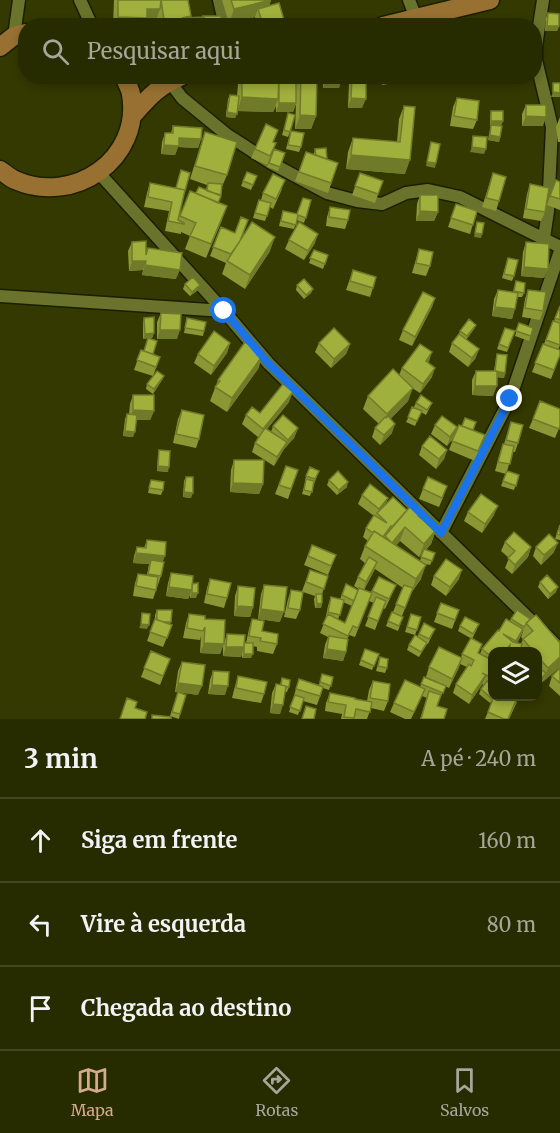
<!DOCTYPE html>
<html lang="pt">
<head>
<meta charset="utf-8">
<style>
  body { margin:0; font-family:Merriweather,serif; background:#2e330a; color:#f1f3f6 }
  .controls { position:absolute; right:18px; bottom:18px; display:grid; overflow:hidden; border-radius:12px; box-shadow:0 3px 9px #0003 }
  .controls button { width:54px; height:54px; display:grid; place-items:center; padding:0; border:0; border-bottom:2px solid #424722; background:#262b00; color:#f1f3f6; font:30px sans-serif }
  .stop { position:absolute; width:18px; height:18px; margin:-14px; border:4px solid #1a73e8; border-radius:50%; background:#fff }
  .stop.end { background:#1a73e8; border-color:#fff; box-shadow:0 2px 6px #0008 }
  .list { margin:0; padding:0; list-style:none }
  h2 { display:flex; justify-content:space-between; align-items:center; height:78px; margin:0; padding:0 24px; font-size:26px }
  h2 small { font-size:20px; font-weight:400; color:#a4a799 }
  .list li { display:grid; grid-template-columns:39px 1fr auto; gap:18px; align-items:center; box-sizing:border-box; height:84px; padding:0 24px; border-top:2px solid #424722 }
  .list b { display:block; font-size:22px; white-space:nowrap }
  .list em { font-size:20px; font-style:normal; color:#a4a799 }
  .icon { flex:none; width:33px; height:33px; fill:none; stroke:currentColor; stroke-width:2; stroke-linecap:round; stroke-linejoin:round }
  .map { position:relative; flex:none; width:560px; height:719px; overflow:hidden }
  .search { position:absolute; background:#262b00; box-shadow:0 3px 9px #0003; left:18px; right:18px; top:18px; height:66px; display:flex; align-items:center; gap:15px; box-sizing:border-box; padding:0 21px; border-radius:24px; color:#a4a799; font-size:22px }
  .sheet { height:330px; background:#262b00 }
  nav { display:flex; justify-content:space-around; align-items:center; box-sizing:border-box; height:84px; border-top:2px solid #424722; background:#262b00; font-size:16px; color:#a4a799 }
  nav a { display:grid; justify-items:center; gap:3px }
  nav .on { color:#d6ab8b }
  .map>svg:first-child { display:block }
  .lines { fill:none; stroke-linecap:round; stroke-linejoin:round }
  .street-casing { stroke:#1b1f00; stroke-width:15 }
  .primary-casing { stroke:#1b1f00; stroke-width:21 }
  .street { stroke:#69732b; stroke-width:12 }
  .primary { stroke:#987132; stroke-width:18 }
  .wall { fill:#8a9734; fill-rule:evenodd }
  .shaded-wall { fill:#707b2a }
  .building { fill:#a0b03c; stroke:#707b2a; stroke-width:1.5 }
  .route { stroke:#1a73e8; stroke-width:8 }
</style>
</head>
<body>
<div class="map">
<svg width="560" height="719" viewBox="0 0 560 719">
  <rect width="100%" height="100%" fill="#333900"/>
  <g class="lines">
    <defs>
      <path id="street" d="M80,0l12,26
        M219,0l6,26
        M409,0l7,18
        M543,0l-7,46v14l16,67 -4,84 -4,27
        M14,36l5,-36
        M170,82l12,16 44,36 45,29 56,30 30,8 25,3 24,-11 22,-3 32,7 100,50
        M99,173l125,138 45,53 291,285
        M0,296l224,15
        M441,533l69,-134 50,-148"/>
      <path id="primary" d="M383,26l107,-26
        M0,47l14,-11 12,-3
        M132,116c17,-19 26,-30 50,-40
        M0,170c5,3 10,8 15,10 59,26 127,-21 116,-86 -1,-6 -5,-12 -7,-18"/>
    </defs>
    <!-- street casing -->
    <use href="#street" class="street-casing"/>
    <!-- primary casing -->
    <use href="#primary" class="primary-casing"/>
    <!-- street -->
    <use href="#street" class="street"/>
    <!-- primary -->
    <use href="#primary" class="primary"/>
  </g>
  <!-- wall -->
  <path class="wall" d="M114,0h74l3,16 -1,1 31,4 7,5h-70l-1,-9 -2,6h-10l-1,3h-31z
    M222,0h49l-2,6 13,20h-25l-2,-8v-1l-26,6z
    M548,13l11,13 -2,5h-12l1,-13z
    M240,76h56v18v-13l2,-5h19l-1,40 -5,13h-16l1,-25 -3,8h-17v-6l-3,6 -36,-1 -2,7 -9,-1 2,-18 2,-4 7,1 1,-12z
    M323,76h19l-3,12h-16z
    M351,76h19l-2,7 -2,-1 -4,26h-14l1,-25z
    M380,76h21l-3,6 -16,3z
    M457,98l20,22 -4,9 -23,-3 3,-19z
    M526,105l17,21h-21v-12z
    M404,106l1,68 -59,-5 2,-17 5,-14 44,4 2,-23z
    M491,111l12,10 -2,4h-6l5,12 -1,5 -11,-2 3,-15h-1v-9z
    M560,117v25h-2l-2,-15z
    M287,118l3,14 -2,5 -6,-2z
    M173,126l28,13 -3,9 -20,-1 -3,8 -14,-1 1,-12 3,-9h6z
    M291,131l10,16 -2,5 -13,-3z
    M205,132l22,43 -6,14v6l-3,8 4,17 -16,38 -21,-9 5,-13 -9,-4v2l-16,-3 4,-20 -25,-4 3,-14 3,-10 26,5 5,-18 -3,50 12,-29 6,2 10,-3 1,-5 -17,-6z
    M273,142l3,1 -9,22 -16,-7 4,-9z
    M274,149l11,4 -7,18 -11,-4z
    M315,149l12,10 11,4 -10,30 -33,-12 11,-29 8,2z
    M247,172l10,4 -6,14 -10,-4z
    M360,173l23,8 -8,22 -23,-8z
    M493,173l6,28 -3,10 -14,-4z
    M556,180l4,2v28l-13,-5z
    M530,184l15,28 -4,9 -18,-3 4,-24z
    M282,189l-9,20 -3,-2 -5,14 -12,-3 6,-18h2l2,-7z
    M420,195l18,17 -4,9h-18l1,-17z
    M311,200l-7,23 -7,-3 -3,9 -15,-3 4,-15 14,3z
    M456,204l21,7 -7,23 -22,-7z
    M330,207l18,13 -3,9 -19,-3 1,-9z
    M221,227l20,13 29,11 -25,38 -23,-15 4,-11 -16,-7z
    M289,240l26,3 -11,17 -19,-11z
    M132,242l14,11 2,-5 28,31 -34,-4 1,-5 -14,1 -1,-20z
    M526,242l22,27 -4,9 -23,-2 2,-24z
    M419,249l11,17 -4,10 -14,-3z
    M314,250l14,5 -5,14 -14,-6z
    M508,258l6,18 -2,5 -10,-3z
    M353,270l20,18 -3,9 -24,-7z
    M516,281l8,12 -2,4h-5l-5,22 -20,-3 2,-17 4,-9 15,2z
    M185,284l13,6 -8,6 -7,-7z
    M297,285l16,4 -2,4 -7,6 -8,-9z
    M528,290l15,21 -3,9 -18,-3 3,-18z
    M435,298l-3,9 -20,39 -13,-6 4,-10z
    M560,306v39l-2,5 2,5 -9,24 -19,-7 11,-28h1l9,-23h1z
    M161,313l16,26h-20v-17z
    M144,318l10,15 -2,5h-4l5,16 7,3 -7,19h11l-2,4 -9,14 -7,-5 1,-5 6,-8 -19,-6 7,-20 3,1 4,-13 -5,1v-17z
    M187,318l17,13 -1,5 -19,-3z
    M519,323l14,5 -4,13 -14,-5z
    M476,325l-2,4 -8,11 13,9 -4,10 -7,8 -19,-15 3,-9 7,-9 1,-3z
    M515,331l-8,21 -10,-3 2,-5z
    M230,343l-3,10 -16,22 -17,-12 4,-9z
    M319,343l31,1 -4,10 -15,14 -16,-16z
    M497,354l8,19 -1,5 -7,-1 -4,19 -21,-1v-15l4,-9h18l2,-12z
    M263,355l-5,14 -31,43 -17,-11 8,-21z
    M429,362l-1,1 4,14 -12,16 -8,-5 -4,13 -18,18 2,14 -12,12 -8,-8 3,-9 4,-4 -16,-15 5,-13 31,-21 3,-7z
    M133,395l21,16 -4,9h-14l-3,17 -10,-1 2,-17 2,-5h2l1,-10z
    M289,402l-22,27 4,3 2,-6 25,2 -4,10 -10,11 -10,17 -22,-14 3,-9 3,-6 -16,-13 4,-9 14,-2z
    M416,403l14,4 -4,8 -5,-3 -6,14 -9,-4z
    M182,410l17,29 -3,9 -23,-5 5,-24z
    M533,419l27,7 -5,12 -26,-10z
    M511,422l7,21 -3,9h-2l-6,19 12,4 -5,15 -13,-4 5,-12 -11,-3 5,-18 3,-9h1z
    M435,425l22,2 16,3 12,5 -10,26 -26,-11 5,-13 -7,9 -16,-12z
    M422,446l25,4 -3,9 -8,10 -17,-14z
    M159,450l9,22 -11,-1 1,-16z
    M234,460l29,24 -4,10 -29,-2 1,-22z
    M286,466l12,4 -10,29 -13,-5z
    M310,467l9,4 -5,13 -4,12 -8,-2 4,-13 -1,-1z
    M186,477l5,21 -8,-1 1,-16z
    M151,480l12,10 -2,5 -13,-2z
    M329,480l18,7 -10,8 -10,-10z
    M423,489l21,6 -5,12 -20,-8z
    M362,495l26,3 -3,7 22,5h16l-3,8 16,12 -5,14 -5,6 6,11 -2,4 -8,-2 -1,16 -10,14 -9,23 1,1 -5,14 -12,-5 6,-14h1l10,-24 -28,-19 -11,21 7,2 8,-15 13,17 -7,15 -2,-1 -8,22 -10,-4 9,-23 -5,-2 -14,36 -6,-2 -2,4 -1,13 -3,9 -20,-3 2,-13 3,-8 -8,-4 5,-12 3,-15 3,-9 9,2 6,-15 12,6 1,-1 -5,-3 4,-9 7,-14 -5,-4 5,-13 3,-5 -5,-4 3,-9 8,-12 -16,-12zM400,541l19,16 3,-3 -2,7 -24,-15zM343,602l9,4 -7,17 -7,-3z
    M468,512l26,3 -12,18 -18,-12z
    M560,525v15l-5,-1z
    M147,540l16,22 -2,14 -8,23 -20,-3 2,-13 3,-9 9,1 2,-11 -16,-1 1,-7 3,-9 7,1z
    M505,542l26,5 -3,10 -16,17 -7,-6 4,-10 -8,-7z
    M312,545l24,10 -8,20 -24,-10z
    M536,547l18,5 -13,13 -8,-9z
    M310,570l18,6 -6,18v9l-1,5h-6l-1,-9 1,-3 -12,-4 -3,18 -4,9 -12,-2 4,-18 3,-9 11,1z
    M171,573l21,11 4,14h-6v-3l-2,4 -22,-3 2,-13z
    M434,576l25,3 -13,17 -15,-11z
    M210,579l17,19 -3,10 -20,-5 3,-15z
    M540,582l16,10 -8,7 -10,-12z
    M264,585l16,37 -22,-3 3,-25z
    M238,586l15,21 -3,10 -16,-1 1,-20z
    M441,603l18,7 -7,19 -18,-7z
    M157,610l14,12 -1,2 2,1 -9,22 -16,-6 8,-22v-4z
    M189,614l16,5 19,24 3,-9 19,9 3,-14 3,-10 10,12 15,13 -4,10 -16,-3v-4l-4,-1 -2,12h-9v-5l-1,4 -18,-1v-11l-3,9 -20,-1 1,-17 -1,4 -17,-2 3,-15z
    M411,614l6,16 -2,5 -10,-3z
    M511,619l18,2 31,22v24l-18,15 -5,7v-38h-45v45l25,6 -8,17h-24l9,-21 -4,5 -11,-9 2,-5 3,-4 -2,-1 -13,20 -16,-11 3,-9 11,-17 -7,-3 -11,24 -4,-2 -8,20 7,13h-24l7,-21 -5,-2 -11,23h-6l-15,-7 4,-9 26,-16 4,-10 16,6 -14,-6 3,-10 32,-9 1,-4h18l2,-5 17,-18 11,-10zM524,629l-3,8 2,2 -2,5 -4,-1z
    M460,626l17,3 -5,10 -14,-8z
    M435,629l-7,15h-1l-8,13 -12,-7 2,-5 8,-8 2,-3z
    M365,649l14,5 -7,16 -13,-5z
    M151,651l19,8 -10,26 -19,-8z
    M380,657l7,11 -2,5 -9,-2z
    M182,662l16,33 -20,-3 2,22 -1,5 -9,-3 8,-24h-3l3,-21z
    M560,668v28l-11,-10 3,-10z
    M213,671l12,24 -17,-1 2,-14z
    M322,674l11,3 -4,13 -6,-2 -6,17 -14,-4 -5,14 -9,-3 10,-33 20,6z
    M238,676l26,18 -3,9 -29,-5 3,-12z
    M282,678l7,9 -2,5h-2l-5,22 -10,-1 2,-20 4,-9 4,1z
    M373,681l15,20 -4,10 -13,-3 -4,11h-26l1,-5 -17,-3 1,-8 4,-10 37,8 2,-11z"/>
  <!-- shaded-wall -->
  <path class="shaded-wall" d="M271,0l-5,14 -8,-5 -3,8 -26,6 5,-14z
    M147,9h13l-5,14h-10l-1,3h-30l4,-9z
    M284,20l-2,6 -19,-1z
    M547,26h12l-2,5h-12z
    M359,76h11l-2,7 -11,-1z
    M385,76h16l-3,6 -16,3z
    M326,79h16l-3,9h-16z
    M553,92l7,1v4h-9z
    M242,97l36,2 -5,13 -36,-1z
    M351,98l15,1 -4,9h-14z
    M279,103h17l-3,9h-17z
    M227,112l10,2 -2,4 -9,-1z
    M300,115l16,1 -5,13h-16z
    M526,116l20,1 -3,9h-21z
    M491,121h12l-2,4h-11z
    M490,135l10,2 -1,5 -11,-2z
    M179,138l22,1 -3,9 -20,-1 -3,8 -14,-1 3,-9z
    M472,147l14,2 -2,5 -14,-2z
    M351,155l59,5 -5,14 -59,-5z
    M427,162l9,1 -1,5 -9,-2z
    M227,206l-5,14 -16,38 5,-14z
    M420,211l18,1 -4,9h-18z
    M475,233l7,1 -1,4 -7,-1z
    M318,234l-3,9 -11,17 4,-9z
    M275,237l-5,14 -25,38 5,-14z
    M132,261h14l-3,9 -14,1z
    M145,265l35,5 -4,9 -34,-4z
    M524,267l24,2 -4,9 -23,-2z
    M200,285l-2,5 -8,6 2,-4z
    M313,289l-2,4 -7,6 2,-4z
    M435,298l-3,9 -20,39 3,-9z
    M495,307l20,2 -3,10 -20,-3z
    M476,325l-2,4 -8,11 1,-4z
    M160,330h20l-3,9h-20z
    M154,333l-2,5 -9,1 2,-5z
    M230,343l-3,10 -16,22 3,-9z
    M350,344l-4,10 -15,14 3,-9z
    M479,349l-4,10 -7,8 4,-9z
    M432,352l-3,10 -7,8 4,-9z
    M263,355l-5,14 -31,43 5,-14z
    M435,368l-3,9 -12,16 3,-9z
    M495,372l10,1 -1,5 -10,-1z
    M164,376l-2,4 -9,14 1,-5z
    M475,386h22l-4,10 -21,-1z
    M413,388l-5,13 -26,27 5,-14z
    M293,392l-4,10 -29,36 3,-9z
    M133,410l21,1 -4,9h-21z
    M395,424l-3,9 -12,12 4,-10z
    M457,427l-3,9 -7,10 3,-9z
    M298,428l-4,10 -10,11 -10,17 3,-9 11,-17z
    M125,431l10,1 -2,5 -10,-1z
    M447,450l-3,9 -8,10 3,-10z
    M158,466l11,1 -1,5 -11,-1z
    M348,482l-1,5 -10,8 2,-5z
    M233,483l30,1 -4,10 -29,-2z
    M184,492l9,1 -2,5 -8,-1z
    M388,498l-4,9 -6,7 1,-5z
    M498,506l-4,9 -12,18 3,-9z
    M405,527l-5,14 -13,15 5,-13z
    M436,530l-5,14 -12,13 5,-13z
    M558,543l-4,9 -13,13 3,-10z
    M531,547l-3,10 -16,17 3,-9z
    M136,553l29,3 -4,10 -10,-6 -2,4 -16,-1z
    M377,562l-3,9 -11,20 3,-9z
    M426,565l-5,14 -10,14 5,-14z
    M462,570l-3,9 -13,17 4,-9z
    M169,587l23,3 -4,9 -22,-3z
    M558,587l-2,5 -8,7 2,-5z
    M192,593h6l-2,5h-6z
    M322,603l-1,5h-6l2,-4z
    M237,606l16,1 -3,10 -16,-1z
    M261,609l23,3 -4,10 -22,-3z
    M141,624l8,1 -2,4 -8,-1z
    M523,629l-3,9 -7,12 3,-9z
    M204,643l20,1 -4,10 -20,-1z
    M226,647h18l-3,10 -18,-1z
    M327,649l19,3 -3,9 -20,-3z
    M244,654h9l-2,4h-9z
    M560,657v10l-17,15 5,-14z
    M462,658l-3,10 -10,20 3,-9z
    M546,673l-4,9 -5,7 2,-7z
    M486,675l-4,10 -13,19 3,-9z
    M178,683l24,3 -4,9 -23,-3z
    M212,685l16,1 -3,9 -17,-1z
    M273,704l10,1 -3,9 -10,-1z"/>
  <!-- building -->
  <path class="building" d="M118,0h43l-1,9h-13v9l-29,-1z
    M161,0h27l3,16 -9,2 22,-1v9h-39z
    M231,0h40l-37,9z
    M279,3l5,17 -21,5 -5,-16z
    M548,13l11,1v12h-12z
    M202,16h19v5h-7l-1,3h-9v-7z
    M214,21h14v5h-14z
    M242,76h37l-1,23 -36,-2z
    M279,76h17v27h-17z
    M301,76h16l-1,40 -16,-1z
    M326,76h16v3h-16z
    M352,76h14v23l-15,-1z
    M553,83h7v10l-7,-1z
    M230,95l9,1 -2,18 -10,-2z
    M457,98l22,3 -2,19 -23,-4z
    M526,105h20v12l-20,-1z
    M404,106l11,1 -5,53 -59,-5 2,-17 47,4z
    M491,111h12v10h-12z
    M288,113l7,2 -5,17 -6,-2z
    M266,124l12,6 -5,12 3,1 -6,13 -15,-7z
    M491,125l11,1 -2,11 -10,-2z
    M173,126l29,2 -1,11 -22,-1v8l-15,-1 1,-12h8z
    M291,131l13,2 -3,14 -13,-2z
    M205,132l32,10 -10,33 -32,-9z
    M473,136l14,1 -1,12 -14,-2z
    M431,142l9,2 -4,19 -9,-1z
    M326,148l1,11 -11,-4 -1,-6z
    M274,149l11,4 -5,14 -11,-4z
    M306,152l32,11 -7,20 -32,-11z
    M181,170l9,3 -5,18v-1l-9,-2z
    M247,172l10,4 -4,9 -10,-4z
    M360,173l23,8 -5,13 -23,-8z
    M493,173l13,4 -7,24 -13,-3z
    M273,174l12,6 -9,19 -13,-6z
    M556,180l4,2v17l-10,-3z
    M150,183l35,7 -7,30 6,3v1l-16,-3 4,-19 -24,-5z
    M208,183l14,1 -1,11 -14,-4z
    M530,184l19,4 -4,24 -19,-3z
    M199,187l22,9 -3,7 -22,-10z
    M190,191l37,15 -16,38 -21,-8 6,-13 -16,-7z
    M420,195h18v17l-18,-1z
    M303,198l8,2 -5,18 -8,-3 -2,10 -15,-4 2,-10 14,3z
    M259,200l12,3 -4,13 -12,-3z
    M456,204l21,7 -4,14 -22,-7z
    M330,207l20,3 -2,10 -19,-3z
    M241,217l7,3 -8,21 -9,13 -18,-7 8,-20 14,6z
    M252,222l23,15 -25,38 -23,-14z
    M299,222l19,12 -10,17 -19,-11z
    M477,222l7,1 -2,11 -7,-1z
    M146,241v14l2,-7 34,5 -2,17 -35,-5 1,-4h-14v-19z
    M526,242l23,2 -1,25 -24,-2z
    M419,249l14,3 -3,14 -14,-3z
    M314,250l14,5 -3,9 -15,-6z
    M508,258l10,2 -4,16 -10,-2z
    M353,270l23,7 -3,11 -23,-7z
    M193,277l7,8 -8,7 -7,-8z
    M304,279l9,10 -7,6 -9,-10z
    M516,281l9,2 -1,10 -10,-2z
    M498,290l20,3 -3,16 -20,-2z
    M528,290l18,2 -3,19 -18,-3z
    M423,292l12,6 -20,39 -12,-7z
    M560,306v14l-5,-2z
    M161,313l20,1 -1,16h-20z
    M154,317v16l-9,1 -1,-16z
    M187,318l19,4 -2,9 -19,-3z
    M469,319l7,6 -9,11 -7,-5z
    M553,321l7,2v22l-14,-5z
    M519,323l14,5 -2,8 -15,-5z
    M334,328l16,16 -16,15 -15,-16z
    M505,328l10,3 -7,17 -9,-4z
    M214,331l16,12 -16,23 -16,-12z
    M459,334l20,15 -7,9 -20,-15z
    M148,338l9,3 -4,13 -9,-3z
    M245,342l18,13 -31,43 -17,-11 5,-6 -2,-1z
    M420,344l12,8 -6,9 9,7 -12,16 -21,-16z
    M543,344l17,6v5l-6,15 -19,-7z
    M141,350l19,7 -4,10 -19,-7z
    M497,354l10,1 -2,18 -10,-2z
    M393,369l20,19 -26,26 -19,-18z
    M157,371l7,5 -10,13 -7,-5z
    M476,371h21v15h-22z
    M283,384l10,8 -30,37 -17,-14 6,-8 8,6z
    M133,395h21v16l-21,-1z
    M421,395l11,8 -5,7 -11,-7z
    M540,401l20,8v17l-1,3 -26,-10z
    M412,407l10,4 -5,10 -9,-4z
    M182,410l22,5 -5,24 -23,-5z
    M127,414l10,1 -2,17 -10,-1z
    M283,415l15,13 -10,12 -15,-14z
    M388,416l7,8 -11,11 -9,-7 10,-11 1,1z
    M442,416l15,11 -7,10 -15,-12z
    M465,418l11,4 -3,8 -11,-4z
    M511,422l12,3 -5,18 -12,-3z
    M459,425l26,10 -7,16 -26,-10z
    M265,428l22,14 -10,15 -22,-14z
    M430,436l17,14 -8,9 -17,-13z
    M503,444l11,2 -4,18 -12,-2z
    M159,450l11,1 -1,16 -11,-1z
    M234,460h30l-1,24 -30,-1z
    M286,466l12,4 -7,19 -12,-4z
    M310,467l9,4 -4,8 -9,-3z
    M338,471l10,11 -9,8 -10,-10z
    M507,471l12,4 -3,11 -13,-5z
    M186,477h7v16l-9,-1z
    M428,477l19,9 -5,12 -19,-9z
    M306,479l8,2 -2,11 -8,-2z
    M151,480l13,2 -1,8 -14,-2z
    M370,484l18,14 -9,11 -17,-14z
    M481,494l17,12 -13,18 -17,-12z
    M393,497l14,13 -15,17 -1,-1 -8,11 -9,-6 -1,2 -7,-5 8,-13 13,8 -10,-10z
    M414,502l9,8 -5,6 18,14 -12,14 -19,-17 -13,16 -7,-7z
    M560,525v10l-3,-1z
    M374,531l52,34 -10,14 -51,-33z
    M514,532l17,15 -16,18 -7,-7 7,-7 -10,-9z
    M549,534l9,9 -14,12 -8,-8z
    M147,540l19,2 -1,14 -29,-3 1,-6 9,1z
    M312,545l24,10 -5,11 -23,-10z
    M424,549l11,4 -3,8 -11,-4z
    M369,557l8,5 -11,20 -8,-5z
    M446,559l16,11 -12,17 -16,-11z
    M151,560l13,2 -3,14 -13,-2z
    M310,570l18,6 -4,13 -18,-7z
    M171,573l22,3 -1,14 -23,-3z
    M138,574l20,3 -2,13 -20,-4z
    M547,575l11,12 -8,7 -10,-12z
    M379,577l17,8 -7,14 -17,-8z
    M210,579l21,4 -4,15 -20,-4z
    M198,583v10h-6v-9z
    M346,584l12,6 -4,11 -12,-6z
    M264,585l23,2 -3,25 -23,-3z
    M404,585l9,3 -8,20 -9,-4z
    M238,586l17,2 -2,19 -16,-1z
    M359,588l13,5 -14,35 -5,-2 -5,10 -25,-12 5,-10 17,9z
    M291,590l12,2 -3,18 -12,-2z
    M316,594h6v9l-5,1z
    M331,597l13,3 -4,15 -12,-3z
    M376,597l10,4 -8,20 -10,-4z
    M441,603l18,7 -4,10 -18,-7z
    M157,610h15l-1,12h-7l-7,-2z
    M517,610l13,9 -6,8 -13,-8z
    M392,612l11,5 -4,9 -11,-5z
    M142,613l8,1 -1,11 -8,-1z
    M189,614l16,2v3l20,1 -1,24 -20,-1 1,-16 -2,4 -16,-3z
    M411,614l10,3 -4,13 -10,-3z
    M536,615l24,28v14l-12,11 -11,-12v-5h-4l-10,-12 10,-8 -7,-8z
    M465,617l14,7 -6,10 -13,-8z
    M155,619l17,6 -5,13 -17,-6z
    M252,619l12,2 -2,10 16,3 -1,10 -17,-3 1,-3 -12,-2z
    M506,619l17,10 -7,12 -13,-7 10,8 9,2 -2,7h-11l1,-6 -5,6h-13v6l-10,-8 16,-19 1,1z
    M424,623l11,6 -6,10 -10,-5z
    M227,634l18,1 -1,12h-18z
    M415,635l12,8 -6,9 -12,-7z
    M329,636l19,3 -2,13 -19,-3z
    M471,638l11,6 -4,9 14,7v18l-10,-5 4,2 -14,20 -16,-11 13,-20 2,2 3,-6 -12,-6z
    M244,643h9v11h-9z
    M439,647l23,11 -10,21 -23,-12z
    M365,649l14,5 -5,12 -13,-6z
    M151,651l19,8 -7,17 -19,-8z
    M380,657l8,2 -1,9 -9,-2z
    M182,662l23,3 -3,21 -24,-3z
    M537,667l9,6 -7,9 -2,-1z
    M560,668v15l-8,-7z
    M213,671l16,1 -1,14 -16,-1z
    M322,674l11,3 -2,9 -11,-4z
    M238,676l29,6 -3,12 -28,-6z
    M424,677l22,9 -3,7 -22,-9z
    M282,678l8,2 -1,7h-3v-1l-5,-1z
    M299,679l24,8 -3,9 -24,-7z
    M405,680l20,9 -11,23 -20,-9z
    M373,681l17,3 -2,17 -18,-3z
    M487,681l5,5v10h1l-1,3 -11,-10z
    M276,684l10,2 -3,19 -10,-1z
    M429,691l12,4 -4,11 10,3 -3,10h-23z
    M178,692l8,3 -6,19 -8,-2z
    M330,693l25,5v1l17,3 -2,10 -14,-3 -2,9 -10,-1 2,-12 -18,-3z
    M295,695l9,3 -4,13 -10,-4z
    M494,696h24l-10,23h-4l-16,-7z
    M127,698l10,4 -2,6 12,4 -2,7h-25z
    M306,706l10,3 -2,10h-12z
    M152,715l19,2v2h-19z"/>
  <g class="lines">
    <!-- route -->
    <path class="route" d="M224,311l45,53 172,169 69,-134"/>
  </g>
</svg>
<div class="controls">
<button><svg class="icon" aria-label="layers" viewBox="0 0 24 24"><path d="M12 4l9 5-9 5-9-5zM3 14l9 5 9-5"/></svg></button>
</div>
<div class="stop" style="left:224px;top:311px"></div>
<div class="stop end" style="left:510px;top:399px"></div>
<div class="search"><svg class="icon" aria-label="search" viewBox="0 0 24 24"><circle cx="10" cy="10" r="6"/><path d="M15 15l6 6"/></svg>Pesquisar aqui</div>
</div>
<section class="sheet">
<h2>3 min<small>A pé · 240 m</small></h2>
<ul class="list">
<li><svg class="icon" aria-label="ahead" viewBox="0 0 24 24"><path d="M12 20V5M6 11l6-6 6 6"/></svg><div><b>Siga em frente</b></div><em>160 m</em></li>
<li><svg class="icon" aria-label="left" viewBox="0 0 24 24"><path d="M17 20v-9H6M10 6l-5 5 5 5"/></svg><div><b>Vire à esquerda</b></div><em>80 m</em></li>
<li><svg class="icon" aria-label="arrive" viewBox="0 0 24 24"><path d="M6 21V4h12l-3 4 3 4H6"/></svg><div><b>Chegada ao destino</b></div></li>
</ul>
</section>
<nav>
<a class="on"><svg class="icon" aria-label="map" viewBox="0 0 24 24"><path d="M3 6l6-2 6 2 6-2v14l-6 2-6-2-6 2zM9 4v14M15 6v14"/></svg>Mapa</a>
<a><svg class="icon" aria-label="directions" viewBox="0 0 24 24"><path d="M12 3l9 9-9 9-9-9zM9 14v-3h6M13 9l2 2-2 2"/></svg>Rotas</a>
<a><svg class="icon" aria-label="saved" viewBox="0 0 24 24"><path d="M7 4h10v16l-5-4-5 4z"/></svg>Salvos</a>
</nav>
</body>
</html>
